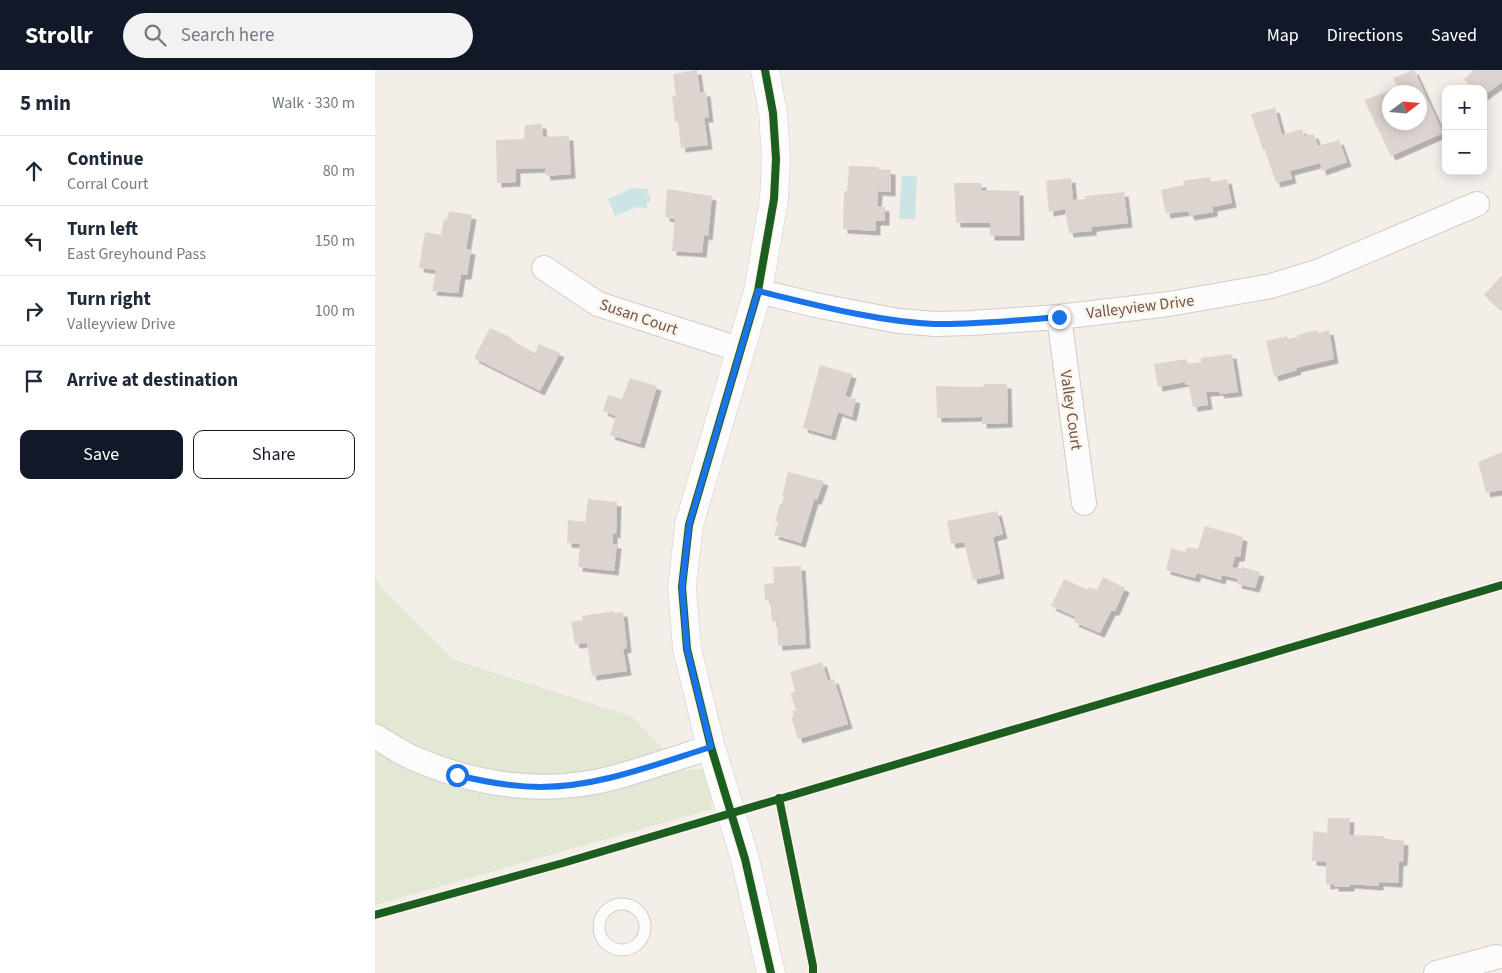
<!DOCTYPE html>
<html lang="en">
<head>
<meta charset="utf-8">
<style>
  body { margin:0; font-family:"Source Sans 3",sans-serif; background:#f2f2f3; color:#1f2937 }
  .controls { position:absolute; right:15px; top:15px; display:grid; overflow:hidden; border-radius:10px; box-shadow:0 2px 12px #0003 }
  .controls button { width:45px; height:45px; display:grid; place-items:center; padding:0; border:0; border-bottom:1px solid #e0e1e3; background:#fff; color:#1f2937; font:25px sans-serif }
  .compass { position:absolute; left:1007px; top:15px; width:45px; height:45px; border-radius:50%; background:#fff; box-shadow:0 2px 12px #0003; rotate:74deg }
  .stop { position:absolute; width:15px; height:15px; margin:-11px; border:4px solid #1a73e8; border-radius:50%; background:#fff }
  .stop.end { background:#1a73e8; border-color:#fff; box-shadow:0 1px 5px #0008 }
  .list { margin:0; padding:0; list-style:none }
  h2 { display:flex; justify-content:space-between; align-items:center; height:65px; margin:0; padding:0 20px; font-size:21px }
  h2 small { font-size:16px; font-weight:400; color:#747a83 }
  .list li { display:grid; grid-template-columns:32px 1fr auto; gap:15px; align-items:center; box-sizing:border-box; height:70px; padding:0 20px; border-top:1px solid #e0e1e3 }
  .list b { display:block; font-size:19px; white-space:nowrap }
  .list p { margin:0; font-size:16px; white-space:nowrap; color:#747a83 }
  .list em { font-size:16px; font-style:normal; color:#747a83 }
  .actions { display:flex; gap:10px; padding:15px 20px }
  .actions a { flex:1; padding:11px 0; border:1px solid #111827; border-radius:10px; text-align:center; font-size:18px; color:#111827 }
  .actions .main { background:#111827; color:#fff }
  .icon { flex:none; width:28px; height:28px; fill:none; stroke:currentColor; stroke-width:2; stroke-linecap:round; stroke-linejoin:round }
  .map { position:relative; flex:none; width:1127px; height:903px; overflow:hidden }
  header { display:flex; align-items:center; gap:30px; box-sizing:border-box; height:70px; padding:0 25px; background:#111827; color:#fff }
  header strong { font-size:24px }
  nav { display:flex; gap:28px; margin-inline-start:auto; font-size:18px }
  .search { width:350px; height:45px; background:#f2f2f3; display:flex; align-items:center; gap:12px; box-sizing:border-box; padding:0 18px; border-radius:28px; color:#747a83; font-size:19px }
  main { display:flex }
  aside { flex:1; background:#fff }
  .map>svg:first-child { display:block }
  .green { fill:#e3e8d5 }
  .water { fill:#cce4e3 }
  .building { fill:#ddd4cf; fill-rule:evenodd; filter:url(#shadow) }
  .lines { fill:none; stroke-linecap:round; stroke-linejoin:round }
  .service-casing { stroke:#d3cbc7; stroke-width:13 }
  .minor-casing { stroke:#d3cbc7; stroke-width:26 }
  .tertiary-casing { stroke:#d3cbc7; stroke-width:29 }
  .service { stroke:#fdfcfc; stroke-width:11 }
  .minor { stroke:#fdfcfc; stroke-width:24 }
  .tertiary { stroke:#fdfcfc; stroke-width:28 }
  .cycleway-casing { stroke:#fcf3e9; stroke-width:11 }
  .cycleway { stroke:#1b5e20; stroke-width:8 }
  .route { stroke:#1a73e8; stroke-width:6 }
  .labels { text-anchor:middle; stroke-width:4.5; stroke-linejoin:round; paint-order:stroke }
  .street-label { font-size:16px; fill:#6e554d; stroke:#fcf3e9 }
</style>
</head>
<body>
<header>
<strong>Strollr</strong>
<div class="search"><svg class="icon" aria-label="search" viewBox="0 0 24 24"><circle cx="10" cy="10" r="6"/><path d="M15 15l6 6"/></svg>Search here</div>
<nav><a>Map</a><a>Directions</a><a>Saved</a></nav>
</header>
<main>
<aside>
<h2>5 min<small>Walk · 330 m</small></h2>
<ul class="list">
<li><svg class="icon" aria-label="ahead" viewBox="0 0 24 24"><path d="M12 20V5M6 11l6-6 6 6"/></svg><div><b>Continue</b><p>Corral Court</p></div><em>80 m</em></li>
<li><svg class="icon" aria-label="left" viewBox="0 0 24 24"><path d="M17 20v-9H6M10 6l-5 5 5 5"/></svg><div><b>Turn left</b><p>East Greyhound Pass</p></div><em>150 m</em></li>
<li><svg class="icon" aria-label="right" viewBox="0 0 24 24"><path d="M7 20v-9h11M14 6l5 5-5 5"/></svg><div><b>Turn right</b><p>Valleyview Drive</p></div><em>100 m</em></li>
<li><svg class="icon" aria-label="arrive" viewBox="0 0 24 24"><path d="M6 21V4h12l-3 4 3 4H6"/></svg><div><b>Arrive at destination</b></div></li>
</ul>
<div class="actions"><a class="main">Save</a><a>Share</a></div>
</aside>
<div class="map">
<svg width="1127" height="903" viewBox="0 0 1127 903">
  <defs>
    <filter id="shadow"><feDropShadow dx="4.5" dy="4.5" stdDeviation="0" flood-color="#0004"/></filter>
  </defs>
  <rect width="100%" height="100%" fill="#f4eee9"/>
  <!-- green -->
  <path class="green" d="M0,505l6,13 73,72 177,56 53,54 23,-1 5,40 -337,96z"/>
  <!-- water -->
  <path class="water" d="M527,106h15l-2,43h-16z
    M257,118l16,1 -1,6h3v7h-3v6l-10,-1 -22,9 -7,-17z"/>
  <!-- building -->
  <path class="building" d="M322,0l3,22h6l3,26h-5l4,27 -27,3 -3,-26h-3l-3,-26h4l-3,-22z
    M1038,0h1l29,63 -52,23 -27,-56 34,-12 -5,-10zM1014,22h30v30h-30z
    M1099,0h28v12l-19,14v-7h-10l-9,-10z
    M900,38l7,27 20,-6 2,7 10,-2 4,12 21,-6 8,22 -25,9 -2,-8 -30,8 2,8 -16,4 -11,-33h-2l-12,-36z
    M167,54l1,13 26,-1 2,38 -25,2 -1,-8 -29,1v13l-19,1 -1,-43 28,-1 1,-14z
    M474,96l30,1 -1,2 13,1v22l-13,-1 -1,15 8,1v14h-9v10l-33,-2 1,-37 3,-1z
    M835,107l1,5 16,-3 5,24 -19,4v5l-23,4 -2,-5 -22,3 -5,-24 23,-5 -1,-4z
    M696,108l2,22 13,-1 -1,-3 39,-4 4,31 -36,4v4l-23,2 -4,-24 -16,3 -3,-31z
    M579,113h28l-1,7 38,1 1,45h-30v-13h-34z
    M292,119l45,7 -4,40 -4,-1 -2,18 -30,-2 3,-32 -10,-2z
    M74,141l23,4 -6,34 5,1 -4,25h-6l-3,18 -26,-2 4,-21 -17,-2 6,-36 16,3 3,-16 3,1z
    M1127,205v35l-18,-15z
    M115,258l22,10 -1,2 24,13 4,-9 21,9 -20,38 -66,-33z
    M942,260l1,3 11,-3 5,29 -38,9 1,2 -23,7 -8,-36 21,-5 1,3 10,-2 -1,-2z
    M857,284l6,38 -18,2 -1,-3 -13,1 2,13 -15,2 -4,-22h-4v-3l-27,5 -4,-23 32,-5 2,5 13,-2v-4z
    M445,295l32,9 -7,22 11,3 -4,18 -14,-5 -7,24 -28,-8z
    M255,308l27,8 -17,58 -30,-9 6,-19 -13,-5 5,-16 14,4z
    M609,314h23l1,39 -26,1v-7l-45,1 -1,-32 47,1z
    M1127,382v38l-16,3 -8,-31z
    M413,402l36,9 -7,19h-3l-13,43 -27,-8 4,-12 -3,-1 5,-18h2l2,-7 -2,-1z
    M213,429l29,3 -1,32 -3,-1v11h4l-3,27 -36,-4 2,-23 -13,-1 1,-23 17,2z
    M622,441l6,23 -10,3 7,37 -27,6 -9,-38 -13,2 -4,-23z
    M830,456l38,11 -3,20h-5l-3,10 9,2 1,-2 18,5 -5,16 -18,-4 1,-5 -16,-4 -1,5 -24,-7 -2,5 -29,-8 5,-22 14,4 2,-5 11,2z
    M426,496l5,78 -28,2 -1,-25 -5,1 -2,-22h-5l-1,-16 10,-1 -1,-16z
    M728,507l22,11 -10,23h-4l-11,22 -26,-11 2,-5 -25,-11 13,-27 24,11 1,-3 8,3z
    M239,541v2l9,-1 4,36 -4,1 4,22 -35,5 -5,-33 -12,1 -4,-22 12,-2 -1,-4z
    M447,592l6,19 6,-2 14,45 -50,15 -7,-22 3,-1 -2,-5 4,-1 -6,-17 5,-1 -5,-20z
    M953,748h22l-1,17 35,1v2l20,3 -1,20 -4,1 -1,21 -19,-1v4l-29,-2v3h-16v-3l-8,1v-23l-14,-1 1,-30 14,2z"/>
  <g class="lines">
    <defs>
      <path id="service" d="M224 857a23 23 0 1 1 46 0a23 23 0 1 1-46 0Z"/>
      <path id="minor" d="M169,198l54,36 143,46
        M383,221l57,14 83,16 37,3 37,-1 87,-6 110,-13 102,-18 46,-14 160,-68
        M684,247l25,186
        M0,666c12,7 24,16 36,21 65,29 137,39 205,20 32,-9 64,-20 95,-30
        M1061,903l60,-16"/>
      <path id="tertiary" d="M390,0l8,43 3,46 -2,40 -16,92 -69,234 -7,62 5,62 24,98 34,112 26,114"/>
    </defs>
    <!-- service casing -->
    <use href="#service" class="service-casing"/>
    <!-- minor casing -->
    <use href="#minor" class="minor-casing"/>
    <!-- tertiary casing -->
    <use href="#tertiary" class="tertiary-casing"/>
    <!-- service -->
    <use href="#service" class="service"/>
    <!-- minor -->
    <use href="#minor" class="minor"/>
    <!-- tertiary -->
    <use href="#tertiary" class="tertiary"/>
    <defs>
      <path id="cycleway" d="M390,0l8,43 3,46 -2,40 -16,92 -69,234 -7,62 5,62 24,98 34,112 26,114
        M404,728l34,168v7
        M0,845l188,-52 939,-278"/>
    </defs>
    <!-- cycleway casing -->
    <use href="#cycleway" class="cycleway-casing"/>
    <!-- cycleway -->
    <use href="#cycleway" class="cycleway"/>
  </g>
  <g class="lines">
    <!-- route -->
    <path class="route" d="M82,705c28,7 55,12 83,12 59,0 116,-23 171,-40l-24,-98 -5,-62 7,-62 69,-234c58,14 117,30 176,33 42,1 84,-4 125,-7"/>
  </g>
  <g class="labels">
    <!-- street labels -->
    <g class="street-label">
      <text transform="translate(765 236) rotate(-7)" y="6">Valleyview Drive</text>
      <text transform="translate(264 246) rotate(19)" y="6">Susan Court</text>
      <text transform="translate(697 340) rotate(82)" y="6">Valley Court</text>
    </g>
  </g>
</svg>
<div class="controls">
<button>+</button>
<button>−</button>
</div>
<svg class="compass" viewBox="-18 -18 36 36"><path d="M0-13l5 13h-10z" fill="#e53935"/><path d="M0 13l5-13h-10z" fill="#747a83"/></svg>
<div class="stop" style="left:82px;top:705px"></div>
<div class="stop end" style="left:684px;top:247px"></div>
</div>
</main>
</body>
</html>
